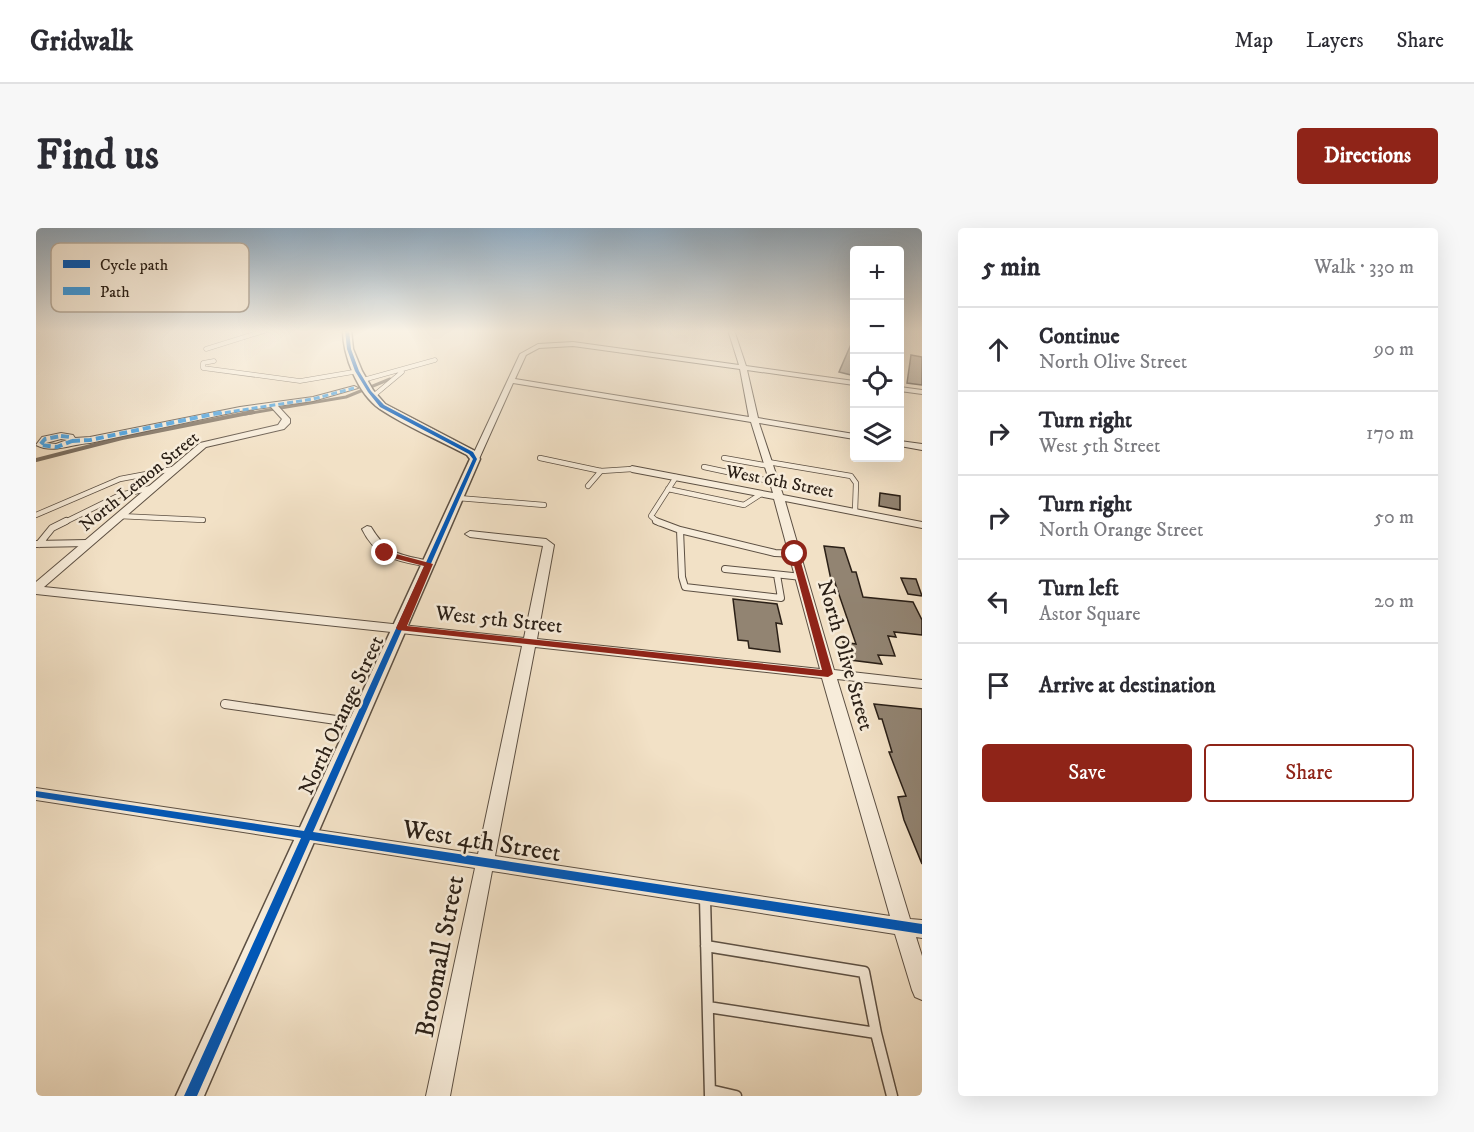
<!DOCTYPE html>
<html lang="en">
<head>
<meta charset="utf-8">
<style>
  body { margin:0; font-family:"IM FELL DW Pica",serif; background:#f7f7f7; color:#2b2b33 }
  .controls { position:absolute; right:18px; top:18px; display:grid; overflow:hidden; border-radius:6px; box-shadow:0 6px 24px #0002 }
  .controls button { width:54px; height:54px; display:grid; place-items:center; padding:0; border:0; border-bottom:2px solid #e1e1e2; background:#fff; color:#2b2b33; font:30px sans-serif }
  .stop { position:absolute; width:18px; height:18px; margin:-14px; border:4px solid #8f2418; border-radius:50%; background:#fff }
  .stop.end { background:#8f2418; border-color:#fff; box-shadow:0 2px 6px #0008 }
  .list { margin:0; padding:0; list-style:none }
  h2 { display:flex; justify-content:space-between; align-items:center; height:78px; margin:0; padding:0 24px; font-size:26px }
  h2 small { font-size:20px; font-weight:400; color:#7c7c81 }
  .list li { display:grid; grid-template-columns:39px 1fr auto; gap:18px; align-items:center; box-sizing:border-box; height:84px; padding:0 24px; border-top:2px solid #e1e1e2 }
  .list b { display:block; font-size:22px; white-space:nowrap }
  .list p { margin:0; font-size:20px; white-space:nowrap; color:#7c7c81 }
  .list em { font-size:20px; font-style:normal; color:#7c7c81 }
  .actions { display:flex; gap:12px; padding:18px 24px }
  .actions a { flex:1; padding:14px 0; border:2px solid #8f2418; border-radius:6px; text-align:center; font-size:21px; color:#8f2418 }
  .actions .main { background:#8f2418; color:#fff }
  .icon { flex:none; width:33px; height:33px; fill:none; stroke:currentColor; stroke-width:2; stroke-linecap:round; stroke-linejoin:round }
  .map { position:relative; flex:none; width:886px; height:868px; overflow:hidden; border-radius:6px }
  header { display:flex; align-items:center; gap:36px; box-sizing:border-box; height:84px; padding:0 30px; background:#fff; border-bottom:2px solid #e1e1e2 }
  header strong { font-size:28px }
  nav { display:flex; gap:33px; margin-inline-start:auto; font-size:21px }
  .intro { display:flex; align-items:center; justify-content:space-between; box-sizing:border-box; height:144px; padding:0 36px }
  h1 { margin:0; font-size:42px }
  .button { padding:15px 27px; border-radius:6px; background:#8f2418; color:#fff; font-size:21px; font-weight:700 }
  main { display:flex; gap:36px; padding:0 36px }
  aside { flex:1; background:#fff; border-radius:6px; box-shadow:0 6px 24px #0002 }
  .map>svg:first-child { display:block }
  .lines { fill:none; stroke-linecap:round; stroke-linejoin:round }
  .stream-far1 { stroke:#7a6c5c; stroke-width:3 }
  .stream { stroke:#7a6c5c; stroke-width:4 }
  .building { fill:#928472; stroke:#2b2017; stroke-width:1.5 }
  .service-far4-casing { stroke:#5d5043; stroke-width:5 }
  .service-far3-casing { stroke:#5d5043; stroke-width:6 }
  .service-far2-casing { stroke:#5d5043; stroke-width:8 }
  .service-far1-casing { stroke:#5d5043; stroke-width:10 }
  .service-casing { stroke:#5d5043; stroke-width:13 }
  .minor-casing { stroke:#5d5043; stroke-width:2 }
  .tertiary-casing { stroke:#5d5043; stroke-width:3 }
  .service-far4 { stroke:#f7ecda; stroke-width:4 }
  .service-far3 { stroke:#f7ecda; stroke-width:4.5 }
  .service-far2 { stroke:#f7ecda; stroke-width:6 }
  .service-far1 { stroke:#f7ecda; stroke-width:8 }
  .service { stroke:#f7ecda; stroke-width:10 }
  .minor { fill:#f7ecda; fill-rule:evenodd }
  .tertiary { fill:#f7ecda; fill-rule:evenodd }
  .quiet-far1 { stroke:#3d9bdf; stroke-width:3; stroke-dasharray:6 3; stroke-linecap:butt }
  .quiet { stroke:#3d9bdf; stroke-width:4; stroke-dasharray:8 4; stroke-linecap:butt }
  .cycleway-casing { stroke:#f7ecda; stroke-width:3 }
  .cycleway { fill:#0057b8; fill-rule:evenodd }
  .route { fill:#8f2418 }
  .labels { text-anchor:middle; stroke-width:5; stroke-linejoin:round; paint-order:stroke }
  .far-street-label { font-size:18px; fill:#2b2017; stroke:#f7ecda }
  .street-label { font-size:21px; fill:#2b2017; stroke:#f7ecda }
  .near-street-label { font-size:26px; fill:#2b2017; stroke:#f7ecda }
  .key { fill:#f7ecda; stroke:#baafa0; stroke-width:1.5 }
  .key-label { font-size:16px; fill:#2b2017 }
</style>
</head>
<body>
<header>
<strong>Gridwalk</strong>
<nav><a>Map</a><a>Layers</a><a>Share</a></nav>
</header>
<div class="intro"><h1>Find us</h1><a class="button">Directions</a></div>
<main>
<div class="map">
<svg width="886" height="868" viewBox="0 0 886 868">
  <rect width="100%" height="100%" fill="#f2e1c6"/>
  <filter id="stains"><feTurbulence type="fractalNoise" baseFrequency=".00333" numOctaves="4"/><feColorMatrix values="0 0 0 0 .2 0 0 0 0 .09 0 0 0 0 .02 0 0 0 .5 -.17"/></filter>
  <radialGradient id="worn" r=".72"><stop offset=".6" stop-color="#630" stop-opacity="0"/><stop offset="1" stop-color="#630" stop-opacity=".3"/></radialGradient>
  <g class="lines">
    <!-- stream-far1 -->
    <path class="stream-far1" d="M209,186l101,-17 44,-18"/>
    <!-- stream -->
    <path class="stream" d="M0,232l86,-22 131,-26"/>
  </g>
  <!-- building -->
  <path class="building" d="M819,107v41l-16,-4z
    M875,127l11,2v28l-15,-2z
    M844,265l20,3v14l-21,-4z
    M788,318l20,2 8,24h4l7,25 50,5 9,18v15l-28,-3 2,5 -8,-1 7,20 -17,-1 4,9 -32,-4 -7,-18 13,2 -22,-64h-3z
    M865,350l15,1 6,17 -14,-2z
    M697,371l44,5 5,20 -6,-1 4,29 -31,-4 -1,-7 -10,-1z
    M838,476l48,5v155l-18,-44 -6,-23 8,-1 -17,-44h3l-10,-33h-3z"/>
  <g class="lines">
    <defs>
      <path id="service-far4" d="M170,121l61,-19
        M178,133l-11,2v5l97,13 59,-10
        M327,152l72,-20
        M336,169l30,-25"/>
      <path id="service-far3" d="M504,230l61,13 31,-2
        M688,230l45,8
        M732,234l83,14 5,7 -1,29
        M668,239l70,15
        M552,258l13,-15
        M632,261l76,16 17,-11
        M422,270l86,7
        M0,287l84,-36 53,-10
        M83,288l84,4
        M27,295l57,-28 31,-7
        M623,295l-8,-7 25,-39"/>
      <path id="service-far2" d="M620,293l24,9
        M0,316l51,-1
        M3,316l13,-16 14,-7
        M689,341l77,8
        M741,347l4,23 -96,-11 -3,-10 -2,-47 95,23 20,1"/>
      <path id="service-far1" d="M189,476l132,19"/>
      <path id="service" d="M669,670l5,198
        M670,718l158,26 12,61 -168,-26
        M840,805l16,63
        M674,862l26,6"/>
      <path id="minor" d="M692,102h6l12,36 108,15v4l-107,-15 11,48 96,16v5l-95,-16 24,72 139,27v6l-137,-27 49,169 88,10v8l-85,-9 73,240 12,1v18l-6,-1 6,19v44l-7,-3 -3,-7 -17,-56 -403,-63 -42,225h-24l49,-228 -439,-68v-12l442,66 44,-208 -486,-52v-12l164,-139 78,-18 4,-6 -11,-12 -31,4 -150,32c-18,1 -37,11 -54,2l6,-8 19,-4 12,2 2,3 15,-1 150,-30 73,-10 41,-11 4,2 -45,13 -35,5 12,13v4l-6,6 -78,18 -162,140 480,51 19,-92 -73,-9 -5,-3 5,-3 76,8 8,6 -17,94 283,30 -46,-170 -142,-27 -5,-3 5,-3 141,27 -22,-71 -238,-39 -34,76 -4,3 -4,-3 49,-105 18,-10 35,-2 166,23zM537,118l167,23 9,48 -234,-38 11,-24 13,-7zM25,211l6,1 -11,4 -10,-1zM499,419l287,31 68,238 -395,-60z
        M864,159l22,3v4l-22,-3z
        M864,213l22,3v6l-22,-4z
        M331,298l4,1c18,30 31,27 62,35l2,2 -6,3c-30,-6 -52,-7 -67,-38z"/>
      <path id="tertiary" d="M307,102h8l2,19 9,22 11,19 12,14 90,47 5,8 -276,637h-28l294,-637 -3,-4c-28,-15 -60,-28 -87,-46 -22,-15 -37,-53 -37,-79z"/>
    </defs>
    <!-- service-far4 casing -->
    <use href="#service-far4" class="service-far4-casing"/>
    <!-- service-far3 casing -->
    <use href="#service-far3" class="service-far3-casing"/>
    <!-- service-far2 casing -->
    <use href="#service-far2" class="service-far2-casing"/>
    <!-- service-far1 casing -->
    <use href="#service-far1" class="service-far1-casing"/>
    <!-- service casing -->
    <use href="#service" class="service-casing"/>
    <!-- minor casing -->
    <use href="#minor" class="minor-casing"/>
    <!-- tertiary casing -->
    <use href="#tertiary" class="tertiary-casing"/>
    <!-- service-far4 -->
    <use href="#service-far4" class="service-far4"/>
    <!-- service-far3 -->
    <use href="#service-far3" class="service-far3"/>
    <!-- service-far2 -->
    <use href="#service-far2" class="service-far2"/>
    <!-- service-far1 -->
    <use href="#service-far1" class="service-far1"/>
    <!-- service -->
    <use href="#service" class="service"/>
    <!-- minor -->
    <use href="#minor" class="minor"/>
    <!-- tertiary -->
    <use href="#tertiary" class="tertiary"/>
    <!-- quiet-far1 -->
    <path class="quiet-far1" d="M180,186l97,-15 41,-11"/>
    <!-- quiet -->
    <path class="quiet" d="M25,208l9,1 2,4 -15,6 -17,-2 5,-6z
      M36,213l18,-1 133,-28"/>
    <defs>
      <path id="cycleway" d="M309,102h4l2,19 8,22 12,20 13,14 89,47 4,7 -164,373 609,92v10l-612,-94 -113,256h-13l117,-258 -265,-41v-6l268,40 169,-372 -4,-5 -89,-47 -12,-15 -13,-21 -8,-22z"/>
    </defs>
    <!-- cycleway casing -->
    <use href="#cycleway" class="cycleway-casing"/>
    <!-- cycleway -->
    <use href="#cycleway" class="cycleway"/>
  </g>
  <!-- sky -->
  <linearGradient id="sky" x2="0" y2="1"><stop stop-color="#91acc2"/><stop offset="0.46" stop-color="#f9f2e5"/><stop offset="1" stop-color="#f9f2e5" stop-opacity="0"/></linearGradient>
  <rect width="886" height="224" fill="url(#sky)"/>
  <!-- route -->
  <path class="route" d="M349,323l48,13 -26,62 415,44 -31,-116 7,-2 35,122 -5,3 -430,-47 -2,-2 28,-62 -42,-11 -1,-2z"/>
  <g class="labels">
    <!-- far-street labels -->
    <g class="far-street-label">
      <text transform="translate(103 253) rotate(-39)" y="6">North Lemon Street</text>
      <text transform="translate(744 253) rotate(11)" y="6">West 6th Street</text>
    </g>
    <!-- street labels -->
    <g class="street-label">
      <text transform="translate(463 391) rotate(6)" y="7">West 5th Street</text>
      <text transform="translate(810 427) rotate(74)" y="7">North Olive Street</text>
      <text transform="translate(305 487) rotate(-65)" y="7">North Orange Street</text>
    </g>
    <!-- near-street labels -->
    <g class="near-street-label">
      <text transform="translate(446 612) rotate(9)" y="9">West 4th Street</text>
      <text transform="translate(403 728) rotate(-79)" y="9">Broomall Street</text>
    </g>
  </g>
  <!-- legend -->
  <rect x="15" y="15" width="198" height="69" rx="9" class="key"/>
  <rect x="27" y="32" width="27" height="8" fill="#0057b8"/>
  <rect x="27" y="59" width="27" height="8" fill="#3d9bdf"/>
  <g class="key-label">
    <text x="64" y="42">Cycle path</text>
    <text x="64" y="69">Path</text>
  </g>
  <rect width="100%" height="100%" filter="url(#stains)"/>
  <rect width="100%" height="100%" fill="url(#worn)"/>
</svg>
<div class="controls">
<button>+</button>
<button>−</button>
<button><svg class="icon" aria-label="locate" viewBox="0 0 24 24"><circle cx="12" cy="12" r="6"/><path d="M12 2v4M12 18v4M2 12h4M18 12h4"/></svg></button>
<button><svg class="icon" aria-label="layers" viewBox="0 0 24 24"><path d="M12 4l9 5-9 5-9-5zM3 14l9 5 9-5"/></svg></button>
</div>
<div class="stop" style="left:759px;top:326px"></div>
<div class="stop end" style="left:349px;top:325px"></div>
</div>
<aside>
<h2>5 min<small>Walk · 330 m</small></h2>
<ul class="list">
<li><svg class="icon" aria-label="ahead" viewBox="0 0 24 24"><path d="M12 20V5M6 11l6-6 6 6"/></svg><div><b>Continue</b><p>North Olive Street</p></div><em>90 m</em></li>
<li><svg class="icon" aria-label="right" viewBox="0 0 24 24"><path d="M7 20v-9h11M14 6l5 5-5 5"/></svg><div><b>Turn right</b><p>West 5th Street</p></div><em>170 m</em></li>
<li><svg class="icon" aria-label="right" viewBox="0 0 24 24"><path d="M7 20v-9h11M14 6l5 5-5 5"/></svg><div><b>Turn right</b><p>North Orange Street</p></div><em>50 m</em></li>
<li><svg class="icon" aria-label="left" viewBox="0 0 24 24"><path d="M17 20v-9H6M10 6l-5 5 5 5"/></svg><div><b>Turn left</b><p>Astor Square</p></div><em>20 m</em></li>
<li><svg class="icon" aria-label="arrive" viewBox="0 0 24 24"><path d="M6 21V4h12l-3 4 3 4H6"/></svg><div><b>Arrive at destination</b></div></li>
</ul>
<div class="actions"><a class="main">Save</a><a>Share</a></div>
</aside>
</main>
</body>
</html>
